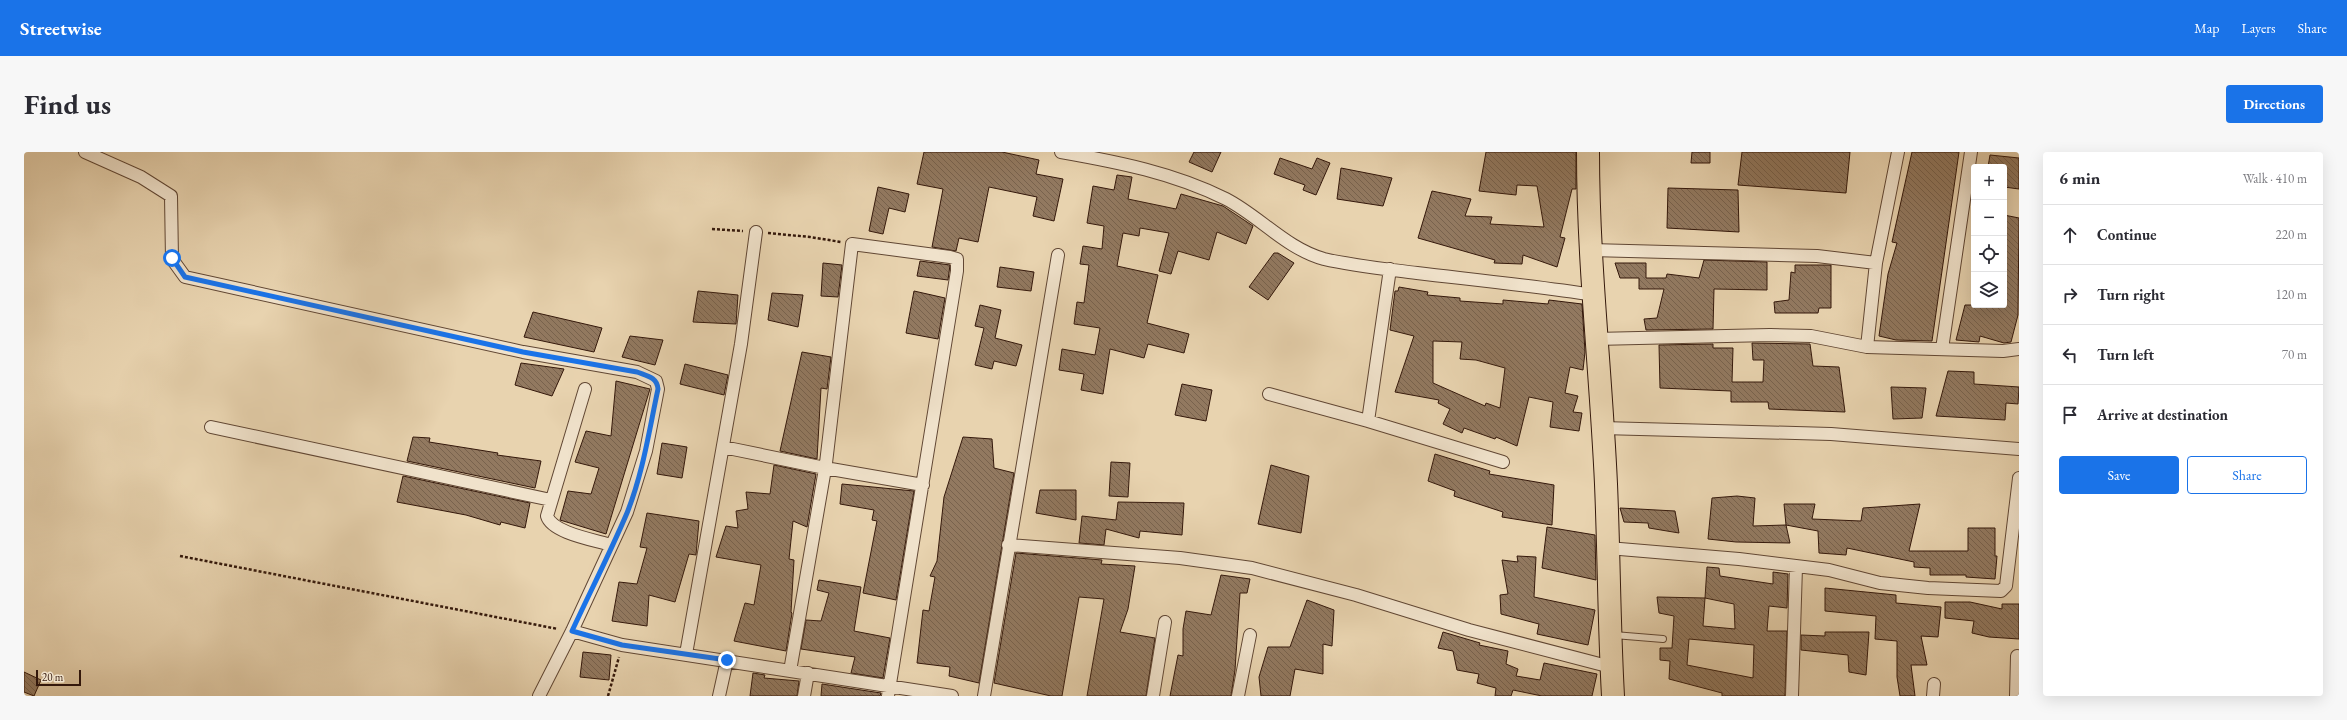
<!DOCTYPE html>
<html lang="en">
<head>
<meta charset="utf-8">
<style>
  body { margin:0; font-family:"EB Garamond",serif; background:#f7f7f7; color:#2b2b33 }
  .controls { position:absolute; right:12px; top:12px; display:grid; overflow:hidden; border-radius:4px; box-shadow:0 4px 16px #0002 }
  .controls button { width:36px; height:36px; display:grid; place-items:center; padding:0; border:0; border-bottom:1px solid #e1e1e2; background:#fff; color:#2b2b33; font:20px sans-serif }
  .scale { position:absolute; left:12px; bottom:10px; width:45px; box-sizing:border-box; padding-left:4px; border:2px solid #34180b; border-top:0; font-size:11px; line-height:14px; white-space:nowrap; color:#34180b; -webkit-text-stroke:3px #f0e2cb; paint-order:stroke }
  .stop { position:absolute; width:12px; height:12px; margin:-9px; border:3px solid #1a73e8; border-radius:50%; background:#fff }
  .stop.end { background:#1a73e8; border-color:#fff; box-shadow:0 1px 4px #0008 }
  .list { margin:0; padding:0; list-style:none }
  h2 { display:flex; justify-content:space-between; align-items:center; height:52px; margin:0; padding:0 16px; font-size:17px }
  h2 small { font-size:13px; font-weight:400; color:#7c7c81 }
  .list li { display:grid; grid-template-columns:26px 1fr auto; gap:12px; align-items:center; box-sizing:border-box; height:60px; padding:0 16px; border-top:1px solid #e1e1e2 }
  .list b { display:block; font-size:15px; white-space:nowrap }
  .list em { font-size:13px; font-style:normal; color:#7c7c81 }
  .actions { display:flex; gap:8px; padding:12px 16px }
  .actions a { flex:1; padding:9px 0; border:1px solid #1a73e8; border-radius:4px; text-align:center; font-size:14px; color:#1a73e8 }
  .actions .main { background:#1a73e8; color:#fff }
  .icon { flex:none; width:22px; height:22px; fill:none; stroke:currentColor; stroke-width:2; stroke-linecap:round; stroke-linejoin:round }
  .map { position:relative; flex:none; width:1995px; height:544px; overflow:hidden; border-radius:4px }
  header { display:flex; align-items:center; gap:24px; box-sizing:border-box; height:56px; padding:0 20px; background:#1a73e8; color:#fff }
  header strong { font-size:19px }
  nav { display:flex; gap:22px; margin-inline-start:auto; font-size:14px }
  .intro { display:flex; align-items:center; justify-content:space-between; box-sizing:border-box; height:96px; padding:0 24px }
  h1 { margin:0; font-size:28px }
  .button { padding:10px 18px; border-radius:4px; background:#1a73e8; color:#fff; font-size:14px; font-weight:700 }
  main { display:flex; gap:24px; padding:0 24px }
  aside { flex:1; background:#fff; border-radius:4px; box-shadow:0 4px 16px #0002 }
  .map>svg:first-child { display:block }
  .building { fill:url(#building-back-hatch); stroke:#34180b; fill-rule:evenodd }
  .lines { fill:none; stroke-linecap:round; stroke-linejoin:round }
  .lane-casing { stroke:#614734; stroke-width:8 }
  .street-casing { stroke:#614734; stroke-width:14 }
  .highway-casing { stroke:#34180b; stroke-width:24 }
  .path { stroke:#34180b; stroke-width:2.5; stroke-dasharray:3 2; stroke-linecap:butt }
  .lane { stroke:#f0e2cb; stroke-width:6 }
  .street { stroke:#f0e2cb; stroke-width:12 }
  .highway { stroke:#e8d3af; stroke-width:22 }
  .route { stroke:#1a73e8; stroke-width:5 }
</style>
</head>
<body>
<header>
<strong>Streetwise</strong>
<nav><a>Map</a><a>Layers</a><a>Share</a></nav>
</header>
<div class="intro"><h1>Find us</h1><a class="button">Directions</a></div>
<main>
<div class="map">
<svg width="1995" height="544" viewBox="0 0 1995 544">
  <defs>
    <pattern id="building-back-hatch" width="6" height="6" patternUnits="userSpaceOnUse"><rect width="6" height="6" fill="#927960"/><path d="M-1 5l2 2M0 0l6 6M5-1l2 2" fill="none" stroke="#78624d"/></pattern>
  </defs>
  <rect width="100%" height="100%" fill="#e8d3af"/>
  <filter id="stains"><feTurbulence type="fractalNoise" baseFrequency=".005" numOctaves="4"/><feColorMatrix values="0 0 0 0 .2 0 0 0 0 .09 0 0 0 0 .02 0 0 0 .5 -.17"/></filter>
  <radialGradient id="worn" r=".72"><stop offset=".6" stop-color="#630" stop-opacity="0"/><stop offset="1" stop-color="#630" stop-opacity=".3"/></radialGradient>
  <!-- building -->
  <path class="building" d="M900,0h78l37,8 -3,14 27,5 -9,42 -21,-5 4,-19 -48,-10 -11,55 -19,-4 -3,13 -24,-4 11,-58 -26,-5z
    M1170,0h27l-9,20 -23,-10z
    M1462,0h90v37h-4l-12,48 5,1 -8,29 -34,-12 -1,9 -28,-1 1,-3 -77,-22 14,-47 39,8 -6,17 27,1 -2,7 54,3 -7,-41 -20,-1 -1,10 -37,-4z
    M1668,0h18v11h-19z
    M1718,0h108l-4,41 -108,-8z
    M1888,0h47l-27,189 -36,-1 -17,-4 9,-62 9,-31 -5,-1z
    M1966,3l29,3v31l-15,-2v-20h-16z
    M1256,6l32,11 5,-11 13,5 -14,32 -13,-5 2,-5 -31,-11z
    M1317,16l51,10 -9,28 -46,-7z
    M1093,23l15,2 -4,22 48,10 5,-15 42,12 30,20 -7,18 -29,-12 -8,28 -31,-9 -7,23 -12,-3 10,-38 -29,-5 -1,8 -16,-3 -6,33 41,9 -11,48 42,11 -5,19 -36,-9 -4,14 -34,-9 -7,45 -22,-4 3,-16 -25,-4 3,-21 33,6 5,-27 -26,-4 3,-22 7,1 5,-38 -9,-1 3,-18 19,3 2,-23 -17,-3 6,-37 21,4z
    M854,35l31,7 -4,18 -16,-4 -6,26 -14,-3z
    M1644,36l70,2 1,42 -72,-4z
    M1980,63l15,3 -1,97 -7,27 -7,1 -24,-7 -1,6 -23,-2 9,-35h39z
    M1250,101h4l16,10 -26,37 -19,-13z
    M1680,108l63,2v28l-53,-1 -1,40 -67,1 -2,-11 13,-1 7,-29h-25v-11h-19l-5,-15h31v15h20l1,-4 32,4z
    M896,109l30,4 -2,15 -31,-4z
    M799,111l19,2 -4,32 -17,-1z
    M1771,113h36v43h-12l-1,5h-43l-1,-11 15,-2 2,-28 4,1z
    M976,115l34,5 -3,19 -34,-4z
    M1375,135l29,5 -1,3 33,3v3l43,3v-4l45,4 1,-4 33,4 3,48 -2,18 -13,-3 -5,26 13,3 -5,16 9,1 -3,18 -29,-4 3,-25 -24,-5 -12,49 -21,-9 -1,2 -31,-11 -2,5 -19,-9 7,-15 -12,-6 1,-3 -44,-8 19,-56 -24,-6 5,-39h3zM1409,189l29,1 -2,17 16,1 29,8 -5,40 -14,-5 -1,3 -52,-23z
    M674,139l40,4 -2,29 -43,-2z
    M890,139l31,7 -7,41 -32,-6z
    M748,141l31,2 -5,32 -30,-7z
    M956,153l21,5 -6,28 27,7 -6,21 -22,-5 -2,8 -17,-4 9,-37 -9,-2z
    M509,160l69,16 -8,24 -70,-15z
    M606,184l33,4 -8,25 -33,-8z
    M1728,191l58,1 3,22 26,1 6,45 -76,-3 -1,-7h-37v-11l-71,-3 -1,-43 54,-1v4h20l-1,34h31l1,-22h-11z
    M778,200l29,5 -4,32 -6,-1 -4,71 -37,-8z
    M497,211l43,6 -12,27 -37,-11z
    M661,212l43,11 -4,20 -44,-11z
    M1924,219l26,1v12l45,3 -1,17 -12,-1 -1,17 -69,-4z
    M592,229l34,8 -44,145 -46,-14 8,-29 23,3 8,-26 -24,-6 11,-31 25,5z
    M1158,232l30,6 -6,31 -31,-6z
    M1867,235l35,1 -4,30 -29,1z
    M389,285l17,1 -1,4 69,11 -1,2 44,6 -6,27 -128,-27z
    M939,285l29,2 2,29 20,5 -35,210 -30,-7 1,-9 -33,-4 6,-53 6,1 6,-34 -5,-1 7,-15 7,-64z
    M638,291l25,4 -5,31 -25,-4z
    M1411,302l55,17 -1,3 65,11 -2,40 -50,-8 1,-5 -49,-16 1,-5 -27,-10z
    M1087,310l19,1 -2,34 -19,-1z
    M750,313l42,9 -9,53 -14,-6 -4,38 5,1 -3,52 1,1 -6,38 -52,-10 11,-38 9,2 7,-40 -45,-8 10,-31 12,2 -2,-17 12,-2 -2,-17 24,2z
    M1247,313l38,11 -8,57 -43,-9z
    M379,324l127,27 -5,25 -24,-6 -1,3 -34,-10 -69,-13z
    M818,332l72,7 -18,109 -33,-7 14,-72 -5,-1 2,-10 -34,-6z
    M1016,338h36v30l-40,-7z
    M1713,344l18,2 -2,28 33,-1 4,18 -54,-1 -28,-3 4,-41z
    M1094,350l66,1 -2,32 -42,-4 -1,7 -33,-9 -2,16 -25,-2 3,-27 34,4z
    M1760,352h31l-3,15 49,2 2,-13 57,-4 -11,47h59v-23h27v28h2l-2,23 -29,-2v-2h-36v-7l-16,-1v-5l-67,-14 -1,7 -27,-2 -1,-22 -32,-6z
    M1596,356l55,3 4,22 -30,-5 -1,-5 -24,-1z
    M623,361l52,8 -3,34 -7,-1 -14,48 -26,-7 -2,31 -35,-5 7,-39 18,2 10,-36 -7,-1z
    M1523,375l48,8 1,45 -54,-12z
    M992,401l86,7 -1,4 34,2 -7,43 -8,23 35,6 -9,58h-59l17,-97 -25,-2 -17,99h-11l-57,-13z
    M1493,404l19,1 -2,40 61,13 -7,35 -51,-11 2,-10 -38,-10 -1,-19 8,-1 -6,-34 16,2z
    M1683,415l12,1 1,8 53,8v-12l15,2 -1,34 -18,-2 -2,25h20l-2,65h-63v-3l-53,-14 1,-18 -10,-1v-12h12l2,-32 -15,-3 -2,-16 48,1zM1681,446l29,6 1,25 -32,-3zM1665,487l65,6 -1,33 -66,-13z
    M1197,423l29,4 -3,14h-7l-5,77 -4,26h-61l8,-41 5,1v-27l3,-18 25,4z
    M795,428l42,7 -7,44 36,7 -7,40 -32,-5 4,-16 -54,-8 5,-29 15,1 8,-28 -12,-3z
    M1801,436l71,7v8l45,4 -3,30 -17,-1 6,29h-16l4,31h-15l-3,-19v-36l-22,-2 1,-23 -51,-5z
    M1283,448l27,10 -2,36 -9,-2v30l-28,-5 -5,27h-29l-2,-19 9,-30h22z
    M1921,450h25l32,7v-5h17v35l-30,-2 -17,-4 2,-12 -29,-3z
    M1419,480l37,11 -1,2 29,6 -2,13 12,5 -2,7 24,4 4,-17 53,11 -5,22h-50l-29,-6 -2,6h-16l1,-8 -19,-5 2,-9 -22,-4 -4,-19 -15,-3z
    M1801,480h44l-3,43 -17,-3 -1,-17 -47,-5v-15l24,1z
    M559,500l28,3 -2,25 -29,-3z
    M0,520l17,8 -7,16 -10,-4z
    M729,521l12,2 -1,3 35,3 -2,15h-47z
    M798,532l26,4 33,5 -1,3h-59z"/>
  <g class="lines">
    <defs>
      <path id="lane" d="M1590,483l49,4"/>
      <path id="street" d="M61,0l56,25 30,19 1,63 13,18 338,75 114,20 19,9 2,8 -12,62 -19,61 -55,119 -33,65
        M1037,0c57,10 113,21 165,47 33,17 61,50 98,60 30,7 62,10 93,14 59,7 118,13 177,22
        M1567,98l226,6 59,7
        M1366,117l-22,152 135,41
        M1571,187l175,-4 41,1 56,11 136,4 16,-2
        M1843,195l9,-84 22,-111
        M1918,197l29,-197
        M561,237l-38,127c5,17 48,24 64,29
        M1245,242l99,27
        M187,275l340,73
        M1578,276l229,6 188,15
        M699,295l102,21 98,17
        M984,393l172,13 72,10 104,27 113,35 142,37
        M1584,396l131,11 90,11 51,13 48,5 73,3 5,-5 13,-108
        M548,479l50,14 330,51
        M662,502l55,-310 15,-112
        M766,519l36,-208 26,-219 98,13 7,2v12l-69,425
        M695,544l8,-36
        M780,544l4,-23
        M960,544l74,-441
        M1129,544l12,-74
        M1214,544l12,-61
        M1768,544l4,-129
        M1909,544l1,-12
        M1992,544l1,-40"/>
      <path id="highway" d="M1564,0c0,111 13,221 18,332 3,71 3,141 7,212"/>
    </defs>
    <!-- lane casing -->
    <use href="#lane" class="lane-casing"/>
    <!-- street casing -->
    <use href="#street" class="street-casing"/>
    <!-- highway casing -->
    <use href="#highway" class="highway-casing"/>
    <!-- path -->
    <path class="path" d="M688,77l31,2
      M744,81l42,4 31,5
      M156,404l378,73
      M584,544l11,-39"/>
    <!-- lane -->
    <use href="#lane" class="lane"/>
    <!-- street -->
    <use href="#street" class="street"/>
    <!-- highway -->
    <use href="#highway" class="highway"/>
  </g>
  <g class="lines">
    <!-- route -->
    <path class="route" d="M148,106l13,19 338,75 114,20c10,4 20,5 21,17 -9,42 -15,84 -31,124 -17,40 -37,79 -55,118l50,14 105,15"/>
  </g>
  <rect width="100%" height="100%" filter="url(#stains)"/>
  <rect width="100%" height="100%" fill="url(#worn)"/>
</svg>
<div class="controls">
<button>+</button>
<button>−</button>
<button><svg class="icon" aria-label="locate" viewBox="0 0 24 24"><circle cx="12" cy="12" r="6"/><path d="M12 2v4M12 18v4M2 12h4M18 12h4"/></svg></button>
<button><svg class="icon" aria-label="layers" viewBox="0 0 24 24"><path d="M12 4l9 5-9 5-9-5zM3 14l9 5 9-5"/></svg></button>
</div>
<div class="scale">20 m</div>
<div class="stop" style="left:148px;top:106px"></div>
<div class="stop end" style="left:703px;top:508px"></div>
</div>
<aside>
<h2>6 min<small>Walk · 410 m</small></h2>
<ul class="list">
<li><svg class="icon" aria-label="ahead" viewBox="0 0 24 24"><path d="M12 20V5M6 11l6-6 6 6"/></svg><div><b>Continue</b></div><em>220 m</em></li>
<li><svg class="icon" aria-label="right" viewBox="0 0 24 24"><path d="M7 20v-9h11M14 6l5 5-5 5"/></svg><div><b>Turn right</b></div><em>120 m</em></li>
<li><svg class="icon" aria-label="left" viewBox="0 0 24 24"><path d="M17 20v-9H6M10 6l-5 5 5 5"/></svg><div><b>Turn left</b></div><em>70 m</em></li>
<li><svg class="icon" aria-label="arrive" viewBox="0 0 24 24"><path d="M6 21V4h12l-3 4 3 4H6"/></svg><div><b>Arrive at destination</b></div></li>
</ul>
<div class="actions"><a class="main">Save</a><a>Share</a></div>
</aside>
</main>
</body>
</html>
